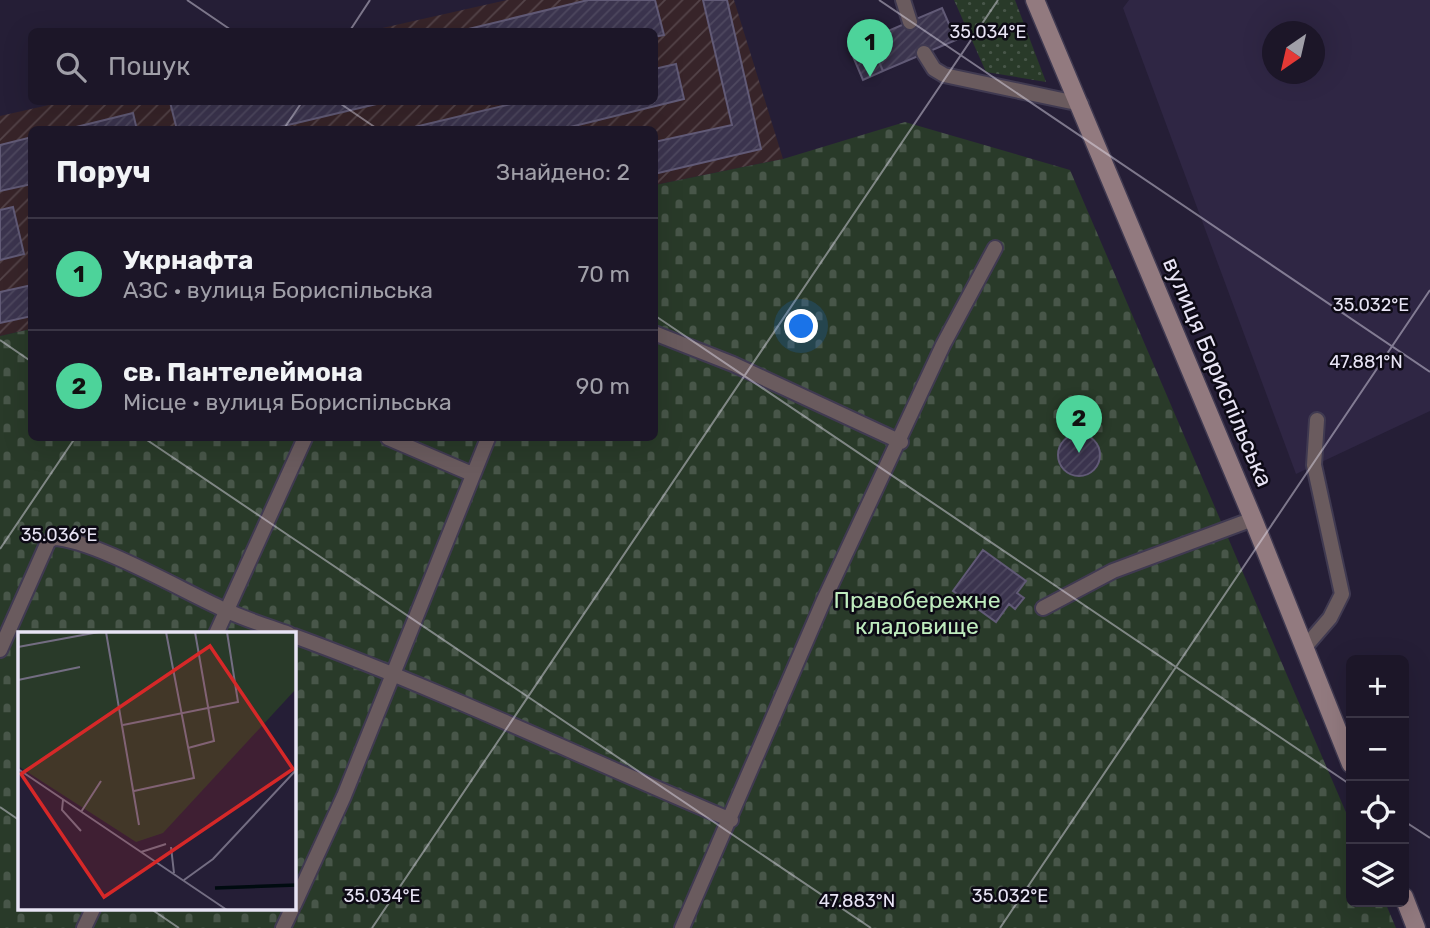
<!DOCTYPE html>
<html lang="uk">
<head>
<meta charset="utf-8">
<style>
  body { margin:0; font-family:Rubik,sans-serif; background:#292334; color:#f1f3f6 }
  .controls { position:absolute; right:21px; bottom:21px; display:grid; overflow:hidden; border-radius:10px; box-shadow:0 7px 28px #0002 }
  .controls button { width:63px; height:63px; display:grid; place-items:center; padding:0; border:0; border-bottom:2px solid #3a3545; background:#1c1628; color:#f1f3f6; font:35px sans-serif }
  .compass { position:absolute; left:1262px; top:21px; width:63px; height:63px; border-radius:50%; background:#1c1628; box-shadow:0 7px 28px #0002; rotate:214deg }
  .you { position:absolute; left:802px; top:327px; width:24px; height:24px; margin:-18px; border:5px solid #fff; border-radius:50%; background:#1a73e8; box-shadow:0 0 0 10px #1a73e833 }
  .badge { display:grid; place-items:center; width:46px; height:46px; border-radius:50%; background:#4dd39a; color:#111; font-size:23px; font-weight:700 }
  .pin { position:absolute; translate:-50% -58px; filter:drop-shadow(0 2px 4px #0008) }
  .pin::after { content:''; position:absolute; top:37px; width:24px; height:21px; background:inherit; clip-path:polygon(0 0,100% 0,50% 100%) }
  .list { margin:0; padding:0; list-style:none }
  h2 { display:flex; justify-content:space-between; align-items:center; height:91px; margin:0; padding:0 28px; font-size:30px }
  h2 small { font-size:23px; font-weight:400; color:#a09fa8 }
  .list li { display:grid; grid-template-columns:46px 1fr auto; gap:21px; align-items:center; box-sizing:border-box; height:112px; padding:0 28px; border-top:2px solid #3a3545 }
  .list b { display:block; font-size:26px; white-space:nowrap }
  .list p { margin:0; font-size:23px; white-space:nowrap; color:#a09fa8 }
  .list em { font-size:23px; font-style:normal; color:#a09fa8 }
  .icon { flex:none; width:38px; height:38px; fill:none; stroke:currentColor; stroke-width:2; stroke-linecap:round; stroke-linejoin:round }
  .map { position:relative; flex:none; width:1430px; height:928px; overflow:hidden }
  .search { position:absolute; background:#1c1628; box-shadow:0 7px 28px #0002; left:28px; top:28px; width:630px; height:77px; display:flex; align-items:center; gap:18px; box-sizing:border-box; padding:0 24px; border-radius:10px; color:#a09fa8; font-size:26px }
  .panel { position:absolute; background:#1c1628; box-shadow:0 7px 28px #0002; left:28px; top:126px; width:630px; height:315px; border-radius:10px }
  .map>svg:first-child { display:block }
  .built { fill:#2f2644; fill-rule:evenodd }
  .industrial { fill:url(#industrial-furrows) }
  .green { fill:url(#green-dots) }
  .cemetery { fill:url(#cemetery-stones); fill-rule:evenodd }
  .building { fill:url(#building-hatch); stroke:#615a76; stroke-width:2 }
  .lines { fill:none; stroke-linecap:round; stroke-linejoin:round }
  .service-casing { stroke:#403a51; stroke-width:18 }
  .secondary-casing { stroke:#403a51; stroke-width:21 }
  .service { stroke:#6a5b5e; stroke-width:14 }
  .secondary { stroke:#927a7f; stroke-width:18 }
  .ticks { fill:none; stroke:#e8e4f5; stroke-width:2; stroke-opacity:0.45 }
  .labels { text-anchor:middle; stroke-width:5; stroke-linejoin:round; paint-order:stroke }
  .street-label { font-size:23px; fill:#e8e4f5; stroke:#0d0a15 }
  .park-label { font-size:23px; fill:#bfecbe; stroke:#0d0a15 }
  .inset-river { fill:none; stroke:#000b10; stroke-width:3.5 }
  .inset-road { fill:none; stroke:#736d82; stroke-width:2 }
  .view { fill:#d62828; fill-opacity:0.15; stroke:#d62828; stroke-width:3.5 }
  .inset-edge { fill:none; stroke:#e8e4f5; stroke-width:3.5 }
  .ticks-label { font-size:18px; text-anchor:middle; fill:#e8e4f5; stroke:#0d0a15; stroke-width:5; stroke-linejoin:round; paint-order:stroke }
</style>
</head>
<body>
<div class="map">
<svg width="1430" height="928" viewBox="0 0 1430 928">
  <defs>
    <pattern id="industrial-furrows" width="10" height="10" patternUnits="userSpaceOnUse" patternTransform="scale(1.75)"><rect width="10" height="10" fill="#372429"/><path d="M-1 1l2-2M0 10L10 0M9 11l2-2" fill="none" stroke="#544449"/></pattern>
    <pattern id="green-dots" width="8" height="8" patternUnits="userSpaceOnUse" patternTransform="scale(1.75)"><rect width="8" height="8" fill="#293a29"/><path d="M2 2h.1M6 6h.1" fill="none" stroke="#485649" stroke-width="1.8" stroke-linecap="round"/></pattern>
    <pattern id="cemetery-stones" width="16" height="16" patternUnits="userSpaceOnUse" patternTransform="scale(1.75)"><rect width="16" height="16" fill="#293a29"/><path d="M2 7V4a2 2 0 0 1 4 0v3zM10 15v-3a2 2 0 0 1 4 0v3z" fill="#485649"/></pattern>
    <pattern id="building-hatch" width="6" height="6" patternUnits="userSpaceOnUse" patternTransform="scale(1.75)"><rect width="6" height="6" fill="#3b344e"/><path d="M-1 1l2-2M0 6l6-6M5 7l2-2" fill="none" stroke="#4e485f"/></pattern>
  </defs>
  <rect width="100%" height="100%" fill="#251e36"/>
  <!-- built -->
  <path class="built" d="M1129,0h301v411l-134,63 -173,-466zM1272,32h42v42h-42z"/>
  <!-- industrial -->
  <path class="industrial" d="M507,0h227l49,159 -128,26 -1,-55h-622l-1,199 -31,7v-220l62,-14h592v-70l-285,-1z"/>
  <!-- green -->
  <path class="green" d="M954,0h61l31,82 -60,-10z"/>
  <!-- cemetery -->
  <path class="cemetery" d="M905,122l165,48 281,654v78h34l11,26h-1396v-592l31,-7 1,109h622l1,-253 128,-26zM19,634h275v275h-275z"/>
  <!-- building -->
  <path class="building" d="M588,0h67l9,35 -10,2v-5h-198z
    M703,0h24l34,149 -107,25v-32l78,-17z
    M942,8l14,32 -73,31 -14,-32z
    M869,39l14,32 -20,9 -14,-33z
    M676,64l8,35 -126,31h-156l117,-28h135v-33z
    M170,102h215l-118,28h-90z
    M133,113l4,17h-73z
    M32,137v47l-32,7v-46z
    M13,207l11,47 -24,6v-50z
    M32,285v31l-32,7v-31z
    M1058 455a21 21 0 1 1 42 0a21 21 0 1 1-42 0Z
    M983,550l43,31 -9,12 7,5 -9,11 -6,-5 -13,18 -43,-31z"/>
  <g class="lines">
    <defs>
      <path id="service" d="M903,0l7,22
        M924,53l10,16 10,6 137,29
        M654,333l79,31 168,78
        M388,438l84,36
        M1043,608l70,-37 140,-52
        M216,634l89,-196
        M294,636c148,54 291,123 437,184
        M1305,647l25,-29 12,-24 -28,-129 3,-45
        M0,650l48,-108 5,-4c40,1 130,53 170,71 21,10 44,17 66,25
        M294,905l50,-109 144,-358
        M84,928l9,-19
        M283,928l9,-19
        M682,928l141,-326 120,-257 52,-97"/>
      <path id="secondary" d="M1035,0l218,519 98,245
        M1404,897l12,31"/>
    </defs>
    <!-- service casing -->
    <use href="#service" class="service-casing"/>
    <!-- secondary casing -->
    <use href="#secondary" class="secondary-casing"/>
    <!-- service -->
    <use href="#service" class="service"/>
    <!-- secondary -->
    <use href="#secondary" class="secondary"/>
  </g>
  <!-- ticks -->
  <path class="ticks" d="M187,0l47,32M879,0l551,372M349,32l21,-32M338,102l41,28M283,130l19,-28M654,315l697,470M0,340l32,22M144,438l727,490M0,549l75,-111M0,807l19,13M1404,821l26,17M151,909l28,19M372,928l626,-928M1000,928l430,-638"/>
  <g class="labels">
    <!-- street labels -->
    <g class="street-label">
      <text transform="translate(1218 372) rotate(67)" y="8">вулиця Бориспільська</text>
    </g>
    <!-- park labels -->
    <g class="park-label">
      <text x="917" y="608">Правобережне<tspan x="917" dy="26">кладовище</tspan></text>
    </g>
  </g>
  <!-- overview -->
  <g transform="translate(18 632)">
    <rect width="278" height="278" fill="#251e36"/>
    <path d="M0,0h278v57l-133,144 -27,9 -118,-76z" fill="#293a29"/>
    <path class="inset-river" d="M197,256l82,-3"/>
    <path class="inset-road" d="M88,0l33,193M0,15l81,-15M0,48l62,-13M105,93l115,-23 -11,-70M170,116l26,-7 -19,-109M0,137l209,141M116,159l60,-13 -28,-146M45,168l-1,10 19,21M63,180l20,-31M153,215l3,26M123,220l25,-8M166,248l29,-21 84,-90"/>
    <path class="view" d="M192,14l83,123 -189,128 -83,-123z"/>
    <rect width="278" height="278" class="inset-edge"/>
  </g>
  <g class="ticks-label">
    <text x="988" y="38">35.034°E</text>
    <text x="1371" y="311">35.032°E</text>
    <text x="1366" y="368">47.881°N</text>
    <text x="59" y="541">35.036°E</text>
    <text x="382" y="902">35.034°E</text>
    <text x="1010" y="902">35.032°E</text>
    <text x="857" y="907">47.883°N</text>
  </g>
</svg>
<div class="controls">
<button>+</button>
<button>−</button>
<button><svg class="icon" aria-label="locate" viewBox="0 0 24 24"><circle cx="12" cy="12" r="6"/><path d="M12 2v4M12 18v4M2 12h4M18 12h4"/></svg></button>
<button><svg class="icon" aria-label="layers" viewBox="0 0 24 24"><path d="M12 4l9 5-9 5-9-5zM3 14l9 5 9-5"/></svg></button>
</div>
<svg class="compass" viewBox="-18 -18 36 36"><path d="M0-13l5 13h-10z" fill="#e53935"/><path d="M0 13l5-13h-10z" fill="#a09fa8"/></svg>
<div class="you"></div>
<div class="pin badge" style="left:870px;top:77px">1</div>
<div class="pin badge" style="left:1079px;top:453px">2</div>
<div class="search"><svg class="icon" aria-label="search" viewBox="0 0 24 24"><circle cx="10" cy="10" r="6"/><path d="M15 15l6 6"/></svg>Пошук</div>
<section class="panel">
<h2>Поруч<small>Знайдено: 2</small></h2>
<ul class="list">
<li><span class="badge">1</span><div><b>Укрнафта</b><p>АЗС · вулиця Бориспільська</p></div><em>70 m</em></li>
<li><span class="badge">2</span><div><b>св. Пантелеймона</b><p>Місце · вулиця Бориспільська</p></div><em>90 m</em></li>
</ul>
</section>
</div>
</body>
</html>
